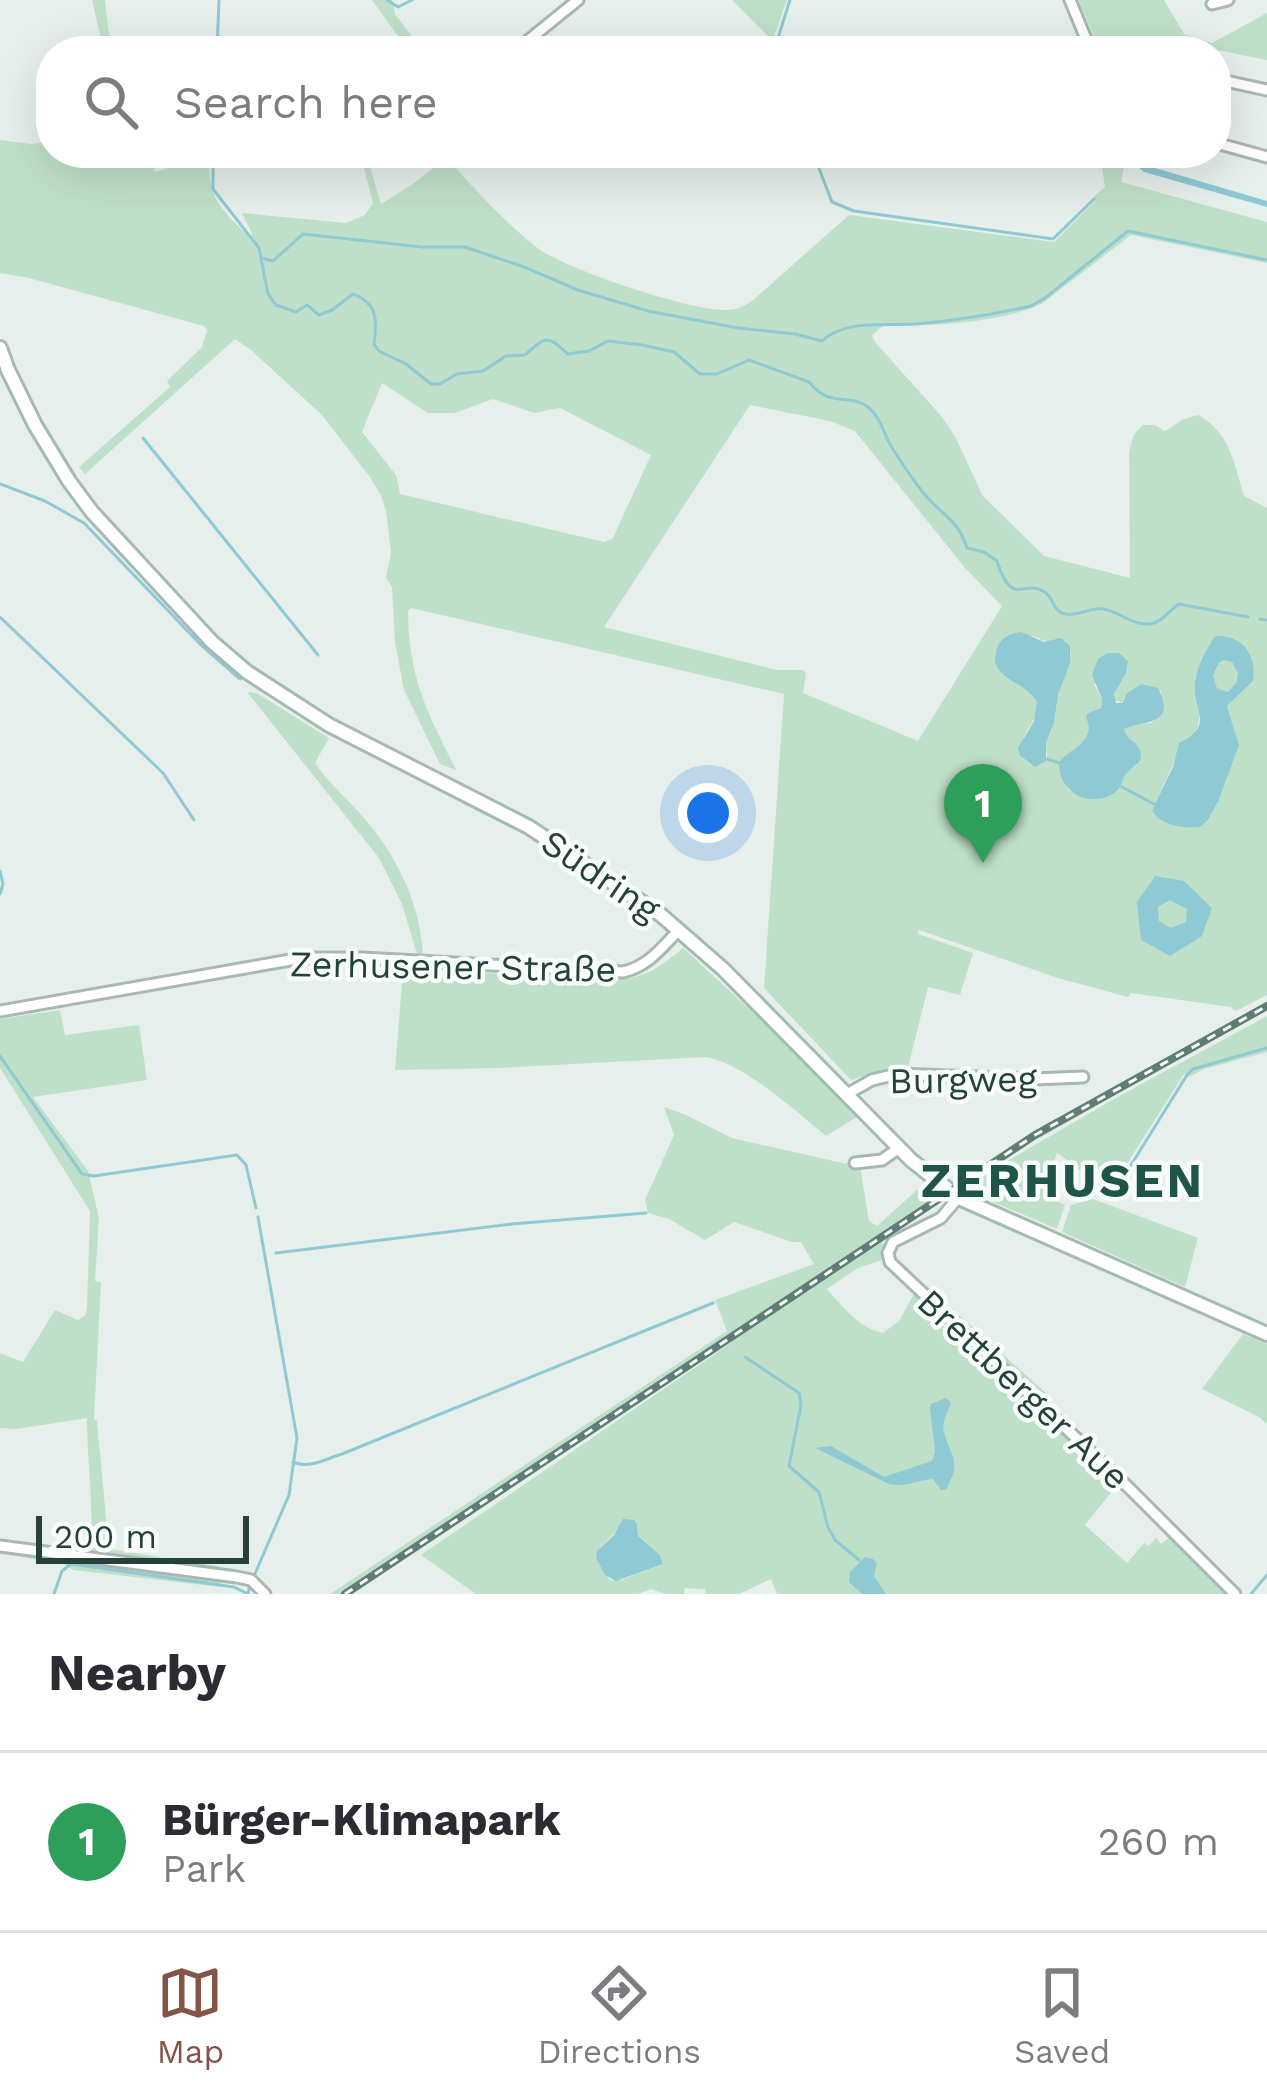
<!DOCTYPE html>
<html lang="en">
<head>
<meta charset="utf-8">
<style>
  body { margin:0; font-family:"Work Sans",sans-serif; background:#f2f2f3; color:#2b2b33 }
  .scale { position:absolute; left:36px; bottom:30px; width:213px; box-sizing:border-box; padding-left:12px; border:6px solid #24423a; border-top:0; font-size:33px; line-height:42px; white-space:nowrap; color:#24423a; -webkit-text-stroke:9px #f7fbf9; paint-order:stroke }
  .you { position:absolute; left:708px; top:813px; width:42px; height:42px; margin:-30px; border:9px solid #fff; border-radius:50%; background:#1a73e8; box-shadow:0 0 0 18px #1a73e833 }
  .badge { display:grid; place-items:center; width:78px; height:78px; border-radius:50%; background:#855347; color:#fff; font-size:39px; font-weight:700 }
  .pin { position:absolute; translate:-50% -99px; filter:drop-shadow(0 3px 6px #0008) }
  .pin::after { content:''; position:absolute; top:63px; width:42px; height:36px; background:inherit; clip-path:polygon(0 0,100% 0,50% 100%) }
  .list { margin:0; padding:0; list-style:none }
  h2 { display:flex; justify-content:space-between; align-items:center; height:156px; margin:0; padding:0 48px; font-size:51px }
  h2 small { font-size:39px; font-weight:400; color:#7c7c81 }
  .list li { display:grid; grid-template-columns:78px 1fr auto; gap:36px; align-items:center; box-sizing:border-box; height:180px; padding:0 48px; border-top:3px solid #e1e1e2 }
  .list b { display:block; font-size:45px; white-space:nowrap }
  .list p { margin:0; font-size:39px; white-space:nowrap; color:#7c7c81 }
  .list em { font-size:39px; font-style:normal; color:#7c7c81 }
  .icon { flex:none; width:66px; height:66px; fill:none; stroke:currentColor; stroke-width:2; stroke-linecap:round; stroke-linejoin:round }
  .map { position:relative; flex:none; width:1267px; height:1594px; overflow:hidden }
  .search { position:absolute; background:#fff; box-shadow:0 12px 48px #0002; left:36px; right:36px; top:36px; height:132px; display:flex; align-items:center; gap:30px; box-sizing:border-box; padding:0 42px; border-radius:48px; color:#7c7c81; font-size:45px }
  .sheet { height:336px; background:#fff }
  nav { display:flex; justify-content:space-around; align-items:center; box-sizing:border-box; height:168px; border-top:3px solid #e1e1e2; background:#fff; font-size:33px; color:#7c7c81 }
  nav a { display:grid; justify-items:center; gap:6px }
  nav .on { color:#855347 }
  .map>svg:first-child { display:block }
  .built { fill:#d4dfda }
  .green { fill:#bfe0c8; fill-rule:evenodd }
  .water { fill:#8ec9d4; fill-rule:evenodd }
  .lines { fill:none; stroke-linecap:round; stroke-linejoin:round }
  .stream { stroke:#8ec9d4; stroke-width:3 }
  .street-casing { stroke:#a8b8b2; stroke-width:15 }
  .secondary-casing { stroke:#a4bbb3; stroke-width:18 }
  .street { stroke:#fff; stroke-width:9 }
  .secondary { stroke:#fff; stroke-width:12 }
  .rail-casing { stroke:#5f7d75; stroke-width:8 }
  .rail { stroke:#f7fbf9; stroke-width:3; stroke-dasharray:9; stroke-linecap:butt }
  .labels { text-anchor:middle; stroke-width:9; stroke-linejoin:round; paint-order:stroke }
  .street-label { font-size:36px; fill:#24423a; stroke:#f7fbf9 }
  .district-label { font-size:48px; font-weight:bold; letter-spacing:3px; fill:#1f5548; stroke:#f7fbf9 }
</style>
</head>
<body>
<div class="map">
<svg width="1267" height="1594" viewBox="0 0 1267 1594">
  <rect width="100%" height="100%" fill="#e6efeb"/>
  <!-- built -->
  <path class="built" d="M1267,1005v3l-241,138 -677,448h-6l382,-258 297,-195z"/>
  <!-- green -->
  <path class="green" d="M92,0h13l4,34 6,17h-11z
    M372,0h20l3,14 28,37h-14z
    M732,0h55l-16,45 -4,-10z
    M1078,0h86l20,34 28,9 55,-30v47l-50,-10 -116,1z
    M0,140l30,4 21,-2v11h98l6,19 54,-16c0,45 9,49 40,81l3,-3 -10,-21 104,10 19,-8 8,-12 -13,-50h6l15,51 32,-20 33,-27c25,29 63,69 93,92 29,21 152,62 187,61 10,0 17,-3 26,-9l97,-86 205,27 41,-41 -2,-4 12,-10 -5,-34h27l-6,29 146,40v41l-136,-28 -88,68c-39,20 -116,24 -159,22l-12,10 3,7 67,75 14,21 26,57 62,61 86,22 -1,-126 5,-18 9,-9h12l10,6 19,-12 14,-4c32,17 36,48 46,81l23,12v487l-31,16 -6,-4 -99,-14 -3,4 -70,-19 -139,-48 -1,4 55,19 -13,42 -32,-8 -20,80h-16l-41,13 -87,-92 20,-294 -373,-86 -3,3c1,68 19,101 48,159l-16,-6 -36,-74 -9,-48 -3,-55 -6,-9 5,-26 -5,-41 -5,-16 -12,-19 -47,-61 -71,-65 -16,-11 -150,135 -6,-7 91,-80 -3,-6 35,-34 5,-17 -3,-4 -175,-48 -29,-5zM382,383l46,30h27l38,-14 41,14 26,-5 91,47 -38,83 -9,4 -204,-48 -4,-19 -34,-43zM750,405l80,16 25,10 110,137 37,38 -84,135 -115,-48 3,-19 -3,-4h-26l-173,-43zM1033,636l38,17 -13,42 -4,28 -8,20 1,15 -16,7 -11,-9c1,-6 1,-13 4,-19 3,-9 11,-16 13,-26 5,-31 -39,-19 -42,-58zM1210,642l43,39 -26,25 12,39 -20,55 -11,20c-19,1 -46,8 -56,-10l25,-54 20,-25 4,-24 -6,-28zM1126,673l-11,15 -1,12 9,3 3,-9 35,-3 1,19 -10,13 -21,1 -7,5 2,8 9,6 2,22 -9,6 -4,7 -36,21 -20,-9 -3,-34 23,-19v-24l13,-5 1,-9 -8,-15z
    M1224,660l8,2 6,12 -2,9 -8,9 -11,-4 -4,-13 6,-12z
    M247,692l10,1 72,45 -14,25c14,21 34,37 50,56 33,39 55,85 58,135h-6l-15,-50 -23,-46z
    M683,948l85,78 90,90 -32,20c-29,-24 -84,-74 -121,-79l-206,11 -104,2 7,-86 9,-8 32,2 2,-6 185,6c22,-4 36,-16 53,-30z
    M60,1010l5,25 74,-10 8,55 -114,17 55,74 11,47 -4,63 6,1 -7,137 3,2 12,128c37,5 72,13 109,17l3,21 -148,-17 -11,-7 -62,-9v-14l91,11c3,-45 -4,-89 -4,-133l-70,11 -17,-1v-75l23,9 32,-52 23,10 7,-4 2,-7 3,-98 -90,-143v-49z
    M1267,1016v36l-63,17 -15,8 -5,-3 -71,112 -26,-11 -30,-22 -14,42 22,10 -8,24 -66,-28 -25,-16 146,-85z
    M664,1107l22,8 46,23 128,29 9,54 8,5 50,-45 14,11 -598,402h-13l397,-263 -12,-31 99,-36 -13,-22h-9l-58,-20 -29,18 -36,-21 -21,-6 -3,-13 29,-65z
    M1093,1199l105,39 -13,49 -123,-55 9,-27z
    M882,1239l3,20 -27,9 -31,21c16,18 32,39 56,44l16,-12 22,-40 126,113 11,21 25,35 -1,2 35,33 -32,40 42,38 17,-20 5,3 7,-8 5,6 10,-8 57,58h-451l-6,-15 -32,15h-33l-1,-5 -20,-1 -1,6h-18l-15,-5 -13,5h-162l-55,-39 310,-212v-3zM637,1524l1,12 22,19 3,9 -42,16h-11l-12,-18 -1,-11 20,-21z
    M1243,1334l24,10v80l-8,-7 -57,-28z"/>
  <!-- water -->
  <path class="water" d="M1138,153h5l2,12 122,36v6l-123,-35 -5,-4z
    M1021,632l23,10 17,-4 9,8v17l-12,32 -4,28 -8,20v18l-11,6 -15,-11 -2,-8 16,-27 3,-19c-12,-22 -51,-23 -40,-53 4,-12 13,-15 24,-17z
    M1216,636c27,-1 41,19 37,45l-26,25 12,39 -20,55 -11,20 -8,7c-16,2 -41,-2 -48,-17l21,-43 6,-24c37,-17 13,-33 16,-61 2,-14 11,-35 21,-46zM1224,660l8,2 6,12 -2,9 -8,9 -11,-4 -4,-13 6,-12z
    M1107,653h12l9,8 -2,12 -12,21 2,9h7l3,-9 15,-10 17,4c20,39 -16,32 -34,41 4,14 12,10 16,21 4,14 -7,15 -13,23 -7,9 -4,16 -16,22 -25,13 -53,-5 -52,-33 14,-16 37,-20 27,-45l2,-4 13,-5 1,-9 -10,-24 6,-16z
    M1155,876l29,5 28,27 -10,28 -32,20 -29,-16 -4,-38zM1170,900l17,9 -1,13 -15,6 -12,-7 -1,-14z
    M946,1398l5,5c-3,9 -10,19 -7,29 2,13 13,25 10,39 -1,6 -6,12 -7,18l-6,1 -8,-11c-16,1 -29,9 -44,5l-74,-36 16,-2 53,31 48,-16 3,-9 -5,-44 1,-4z
    M623,1519l11,1 3,4 1,12 22,19 3,9 -47,17 -11,-6 -9,-17 1,-7 17,-16z
    M865,1557l8,2 4,5 -3,12 12,18h-24l-13,-12 1,-10z"/>
  <g class="lines">
    <!-- stream -->
    <path class="stream" d="M387,0l11,7 14,-7
      M217,51l2,-51
      M778,51v-13l12,-38
      M213,153v36l46,59 9,46 8,11 20,7 11,-7 12,10 13,-5 21,-16c25,9 24,27 21,50l5,7 27,13 25,20h9l17,-10 26,-3 23,-15 19,-1c23,-21 22,-19 43,-1l21,-3 19,-10 34,4 32,7 26,22h17l32,-14 60,22c20,26 41,11 59,25 13,10 16,28 24,41 11,16 21,33 34,48 18,21 31,22 41,52l17,4 13,9c16,50 27,15 49,32 8,7 7,18 19,21 12,3 24,-7 38,-5 15,2 29,16 45,15 13,0 20,-13 31,-20l69,13
      M813,153l19,49 22,9 199,28 41,-40
      M262,258l11,3 30,-27 119,13h43l59,20 54,23 70,21 90,17 57,6 27,7c24,-22 63,-15 93,-17 38,-3 79,-10 116,-18l14,-8 83,-67 139,29
      M143,438l175,217
      M0,484l45,17 39,22 116,121 40,35
      M0,617l163,156 31,47
      M1260,619l7,1
      M1047,759l12,4
      M1122,787l32,17
      M0,871l3,13 -3,10
      M0,1056l82,118 12,2 143,-21 9,10 10,43
      M1118,1186l69,-111 6,-6 74,-21
      M276,1253l236,-29 134,-11
      M745,1357l54,36 2,12 -12,61 30,26 9,35 7,13 24,20
      M293,1462c17,7 32,-3 49,-8l371,-151
      M254,1576l35,-81 8,-57 -39,-221
      M54,1594l8,-23 9,-7 163,23 14,7 1,-5
      M1251,1594l16,-19"/>
    <defs>
      <path id="street" d="M1070,0l21,51
        M1212,4l16,-4
        M515,51l63,-51
        M1216,97l5,-17 46,10
        M1216,143l51,14
        M0,1011l302,-53h60l261,14c26,-6 38,-24 56,-42
        M847,1094l25,-14 25,-6 137,5 49,-2
        M855,1163l27,-3 17,-12
        M963,1192l-22,26 -48,24 -5,11 2,9 239,226 106,106
        M0,1546l237,31 14,3 14,14"/>
      <path id="secondary" d="M0,348l8,22 27,55 34,56 23,31 120,130 35,30 82,53 200,102 132,88 62,54 188,191 48,38 308,136"/>
    </defs>
    <!-- street casing -->
    <use href="#street" class="street-casing"/>
    <!-- secondary casing -->
    <use href="#secondary" class="secondary-casing"/>
    <!-- street -->
    <use href="#street" class="street"/>
    <!-- secondary -->
    <use href="#secondary" class="secondary"/>
    <defs>
      <path id="rail" d="M345,1594l690,-459 232,-129"/>
    </defs>
    <!-- rail casing -->
    <use href="#rail" class="rail-casing"/>
    <!-- rail -->
    <use href="#rail" class="rail"/>
  </g>
  <g class="labels">
    <!-- street labels -->
    <g class="street-label">
      <text transform="translate(601 875) rotate(34)" y="13">Südring</text>
      <text transform="translate(453 966) rotate(1)" y="13">Zerhusener Straße</text>
      <text transform="translate(963 1079) rotate(-1)" y="13">Burgweg</text>
      <text transform="translate(1024 1389) rotate(43)" y="13">Brettberger Aue</text>
    </g>
    <!-- district labels -->
    <g class="district-label">
      <text x="1063" y="1197">ZERHUSEN</text>
    </g>
  </g>
</svg>
<div class="scale">200 m</div>
<div class="you"></div>
<div class="pin badge" style="left:983px;top:863px;background:#2e9e5b">1</div>
<div class="search"><svg class="icon" aria-label="search" viewBox="0 0 24 24"><circle cx="10" cy="10" r="6"/><path d="M15 15l6 6"/></svg>Search here</div>
</div>
<section class="sheet">
<h2>Nearby<small></small></h2>
<ul class="list">
<li><span class="badge" style="background:#2e9e5b">1</span><div><b>Bürger-Klimapark</b><p>Park</p></div><em>260 m</em></li>
</ul>
</section>
<nav>
<a class="on"><svg class="icon" aria-label="map" viewBox="0 0 24 24"><path d="M3 6l6-2 6 2 6-2v14l-6 2-6-2-6 2zM9 4v14M15 6v14"/></svg>Map</a>
<a><svg class="icon" aria-label="directions" viewBox="0 0 24 24"><path d="M12 3l9 9-9 9-9-9zM9 14v-3h6M13 9l2 2-2 2"/></svg>Directions</a>
<a><svg class="icon" aria-label="saved" viewBox="0 0 24 24"><path d="M7 4h10v16l-5-4-5 4z"/></svg>Saved</a>
</nav>
</body>
</html>
